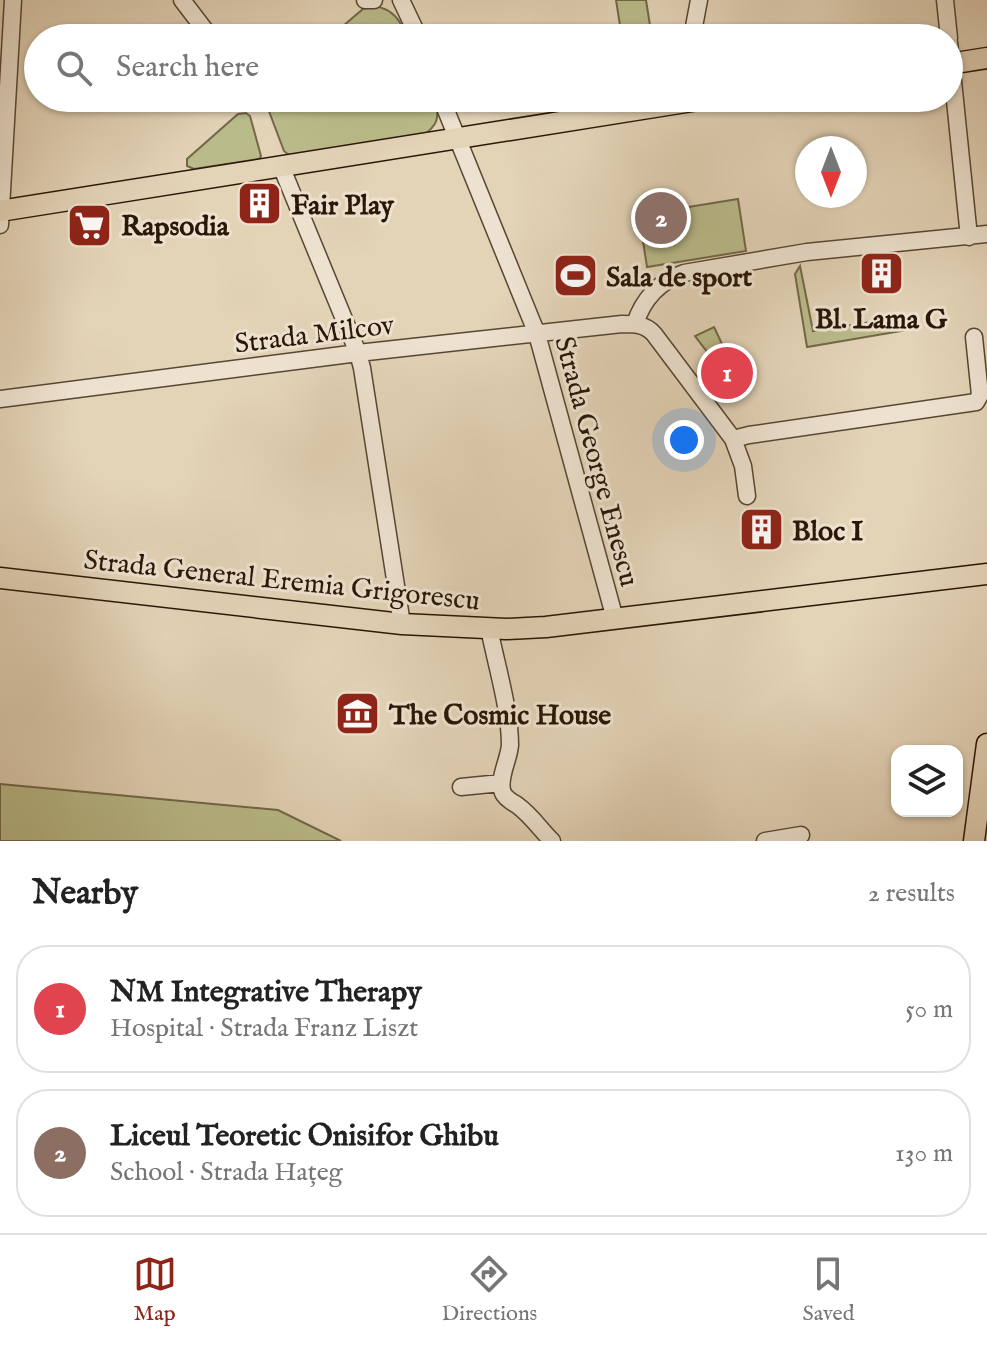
<!DOCTYPE html>
<html lang="en">
<head>
<meta charset="utf-8">
<style>
  body { margin:0; font-family:"IM FELL English",serif; background:#f6f6f6; color:#222 }
  .controls { position:absolute; right:24px; bottom:24px; display:grid; overflow:hidden; border-radius:16px; box-shadow:0 2px 6px #0004 }
  .controls button { width:72px; height:72px; display:grid; place-items:center; padding:0; border:0; border-bottom:2px solid #e0e0e0; background:#fff; color:#222; font:40px sans-serif }
  .compass { position:absolute; left:795px; top:136px; width:72px; height:72px; border-radius:50%; background:#fff; box-shadow:0 2px 6px #0004; rotate:180deg }
  .you { position:absolute; left:684px; top:440px; width:28px; height:28px; margin:-20px; border:6px solid #fff; border-radius:50%; background:#1a73e8; box-shadow:0 0 0 12px #1a73e833 }
  .badge { display:grid; place-items:center; width:52px; height:52px; border-radius:50%; background:#8f2418; color:#fff; font-size:26px; font-weight:700 }
  .pin { position:absolute; translate:-50% -50%; border:4px solid #fff; box-shadow:0 2px 8px #0006 }
  .list { margin:0; padding:0; list-style:none }
  h2 { display:flex; justify-content:space-between; align-items:center; height:104px; margin:0; padding:0 32px; font-size:34px }
  h2 small { font-size:26px; font-weight:400; color:#767676 }
  .list li { display:grid; grid-template-columns:52px 1fr auto; gap:24px; align-items:center; box-sizing:border-box; height:128px; margin:0 16px 16px; padding:0 16px; border:2px solid #e0e0e0; border-radius:32px }
  .list b { display:block; font-size:30px; white-space:nowrap }
  .list p { margin:0; font-size:26px; white-space:nowrap; color:#767676 }
  .list em { font-size:26px; font-style:normal; color:#767676 }
  .icon { flex:none; width:44px; height:44px; fill:none; stroke:currentColor; stroke-width:2; stroke-linecap:round; stroke-linejoin:round }
  .map { position:relative; flex:none; width:987px; height:841px; overflow:hidden }
  .search { position:absolute; background:#fff; box-shadow:0 2px 6px #0004; left:24px; right:24px; top:24px; height:88px; display:flex; align-items:center; gap:20px; box-sizing:border-box; padding:0 28px; border-radius:44px; color:#767676; font-size:30px }
  .sheet { height:392px; background:#fff }
  nav { display:flex; justify-content:space-around; align-items:center; box-sizing:border-box; height:112px; border-top:2px solid #e0e0e0; background:#fff; font-size:22px; color:#767676 }
  nav a { display:grid; justify-items:center; gap:4px }
  nav .on { color:#8f2418 }
  .map>svg:first-child { display:block }
  .green { fill:#babb8a; stroke:#726848; stroke-width:2 }
  .lines { fill:none; stroke-linecap:round; stroke-linejoin:round }
  .minor-casing { stroke:#584532; stroke-width:19 }
  .major-casing { stroke:#2a1606; stroke-width:23 }
  .minor { stroke:#ede2d0; stroke-width:16 }
  .major { stroke:#e3d3b7; stroke-width:20 }
  .labels { text-anchor:middle; stroke-width:6; stroke-linejoin:round; paint-order:stroke }
  .poi-label { font-size:28px; font-weight:bold; fill:#2a1606; stroke:#ede2d0; text-anchor:start }
  .street-label { font-size:28px; fill:#2a1606; stroke:#ede2d0 }
</style>
</head>
<body>
<div class="map">
<svg width="987" height="841" viewBox="0 0 987 841">
  <rect width="100%" height="100%" fill="#e3d3b7"/>
  <filter id="stains"><feTurbulence type="fractalNoise" baseFrequency=".0025" numOctaves="4"/><feColorMatrix values="0 0 0 0 .2 0 0 0 0 .09 0 0 0 0 .02 0 0 0 .5 -.17"/></filter>
  <radialGradient id="worn" r=".72"><stop offset=".6" stop-color="#630" stop-opacity="0"/><stop offset="1" stop-color="#630" stop-opacity=".3"/></radialGradient>
  <!-- green -->
  <path class="green" d="M616,0h30l6,38h-30z
    M374,6c20,3 26,15 35,32h-80l34,-29z
    M264,98h172c3,20 3,27 -15,39l-131,19 -6,-5z
    M246,113l4,3 11,40 -2,3 -65,10 -7,-3v-7l51,-45z
    M738,199l8,52 -99,16 -8,-52z
    M800,266l13,65 104,-16 2,13 -112,19 -12,-73z
    M714,327l9,19 -15,7 -13,-17z
    M0,784l278,26 63,31h-341z"/>
  <g class="lines">
    <defs>
      <path id="minor" d="M182,0l29,38
        M365,0h9
        M401,0l18,38
        M945,0l4,38
        M693,32l6,-32
        M949,42l20,195
        M441,98l96,236 78,285
        M281,166l77,187 4,15 40,256
        M0,225l13,-225
        M635,324c8,-25 25,-43 49,-51l123,-21 180,-18
        M0,399l358,-46 264,-29c13,0 23,0 32,10l79,105 10,27 4,30
        M733,439l16,-4 227,-33 4,-7 -6,-58
        M489,628c7,36 21,81 21,117 -1,15 -13,35 -7,48 3,6 9,9 14,12 14,10 23,24 35,36
        M461,787l40,-4
        M765,841l36,-6"/>
      <path id="major" d="M949,64l38,-6
        M0,211l711,-113
        M0,578l402,46 104,5 40,-2 441,-53
        M974,841l13,-97"/>
    </defs>
    <!-- minor casing -->
    <use href="#minor" class="minor-casing"/>
    <!-- major casing -->
    <use href="#major" class="major-casing"/>
    <!-- minor -->
    <use href="#minor" class="minor"/>
    <!-- major -->
    <use href="#major" class="major"/>
  </g>
  <!-- icons -->
  <defs>
    <symbol id="building-square" viewBox="-11 -11 22 22"><rect x="-9" y="-9" width="18" height="18" rx="4" fill="#8f2418" stroke="#ede2d0"/><path d="M-4-6H4V6H1V3H-1V6H-4ZM-2.5-4.3h1.7v1.8h-1.7ZM.8-4.3h1.7v1.8H.8ZM-2.5-1h1.7V.8h-1.7ZM.8-1h1.7V.8H.8Z" fill="#fff"/></symbol>
    <symbol id="supermarket-square" viewBox="-11 -11 22 22"><rect x="-9" y="-9" width="18" height="18" rx="4" fill="#8f2418" stroke="#ede2d0"/><path d="M-6-5.5h2.5l.6 2H6L4.5 2H-2.5L-4.4-4H-6ZM-1.5 3.2a1.3 1.3 0 1 0 .1 0ZM3 3.2a1.3 1.3 0 1 0 .1 0Z" fill="#fff"/></symbol>
    <symbol id="stadium-square" viewBox="-11 -11 22 22"><rect x="-9" y="-9" width="18" height="18" rx="4" fill="#8f2418" stroke="#ede2d0"/><path d="M0-5a6.5 5 0 1 0 0 10a6.5 5 0 1 0 0-10ZM-3.5-1.8h7v3.6h-7Z" fill="#fff"/></symbol>
    <symbol id="museum-square" viewBox="-11 -11 22 22"><rect x="-9" y="-9" width="18" height="18" rx="4" fill="#8f2418" stroke="#ede2d0"/><path d="M0-6L6-3V-2H-6V-3ZM-5-1h2V3h-2ZM-1-1h2V3h-2ZM3-1h2V3H3ZM-6 4H6V6H-6Z" fill="#fff"/></symbol>
  </defs>
  <g fill-rule="evenodd">
    <use href="#building-square" x="234" y="178" width="51" height="51"/>
    <use href="#supermarket-square" x="64" y="200" width="51" height="51"/>
    <use href="#building-square" x="856" y="248" width="51" height="51"/>
    <use href="#stadium-square" x="550" y="250" width="51" height="51"/>
    <use href="#building-square" x="736" y="504" width="51" height="51"/>
    <use href="#museum-square" x="332" y="688" width="51" height="51"/>
  </g>
  <g class="labels">
    <!-- poi labels -->
    <g class="poi-label">
      <text x="291" y="214">Fair Play</text>
      <text x="121" y="235">Rapsodia</text>
      <text x="606" y="286">Sala de sport</text>
      <text x="881" y="328" text-anchor="middle">Bl. Lama G</text>
      <text x="792" y="540">Bloc I</text>
      <text x="389" y="724">The Cosmic House</text>
    </g>
    <!-- street labels -->
    <g class="street-label">
      <text transform="translate(314 333) rotate(-7)" y="10">Strada Milcov</text>
      <text transform="translate(598 461) rotate(75)" y="10">Strada George Enescu</text>
      <text transform="translate(282 579) rotate(6)" y="10">Strada General Eremia Grigorescu</text>
    </g>
  </g>
  <rect width="100%" height="100%" filter="url(#stains)"/>
  <rect width="100%" height="100%" fill="url(#worn)"/>
</svg>
<div class="controls">
<button><svg class="icon" aria-label="layers" viewBox="0 0 24 24"><path d="M12 4l9 5-9 5-9-5zM3 14l9 5 9-5"/></svg></button>
</div>
<svg class="compass" viewBox="-18 -18 36 36"><path d="M0-13l5 13h-10z" fill="#e53935"/><path d="M0 13l5-13h-10z" fill="#767676"/></svg>
<div class="you"></div>
<div class="pin badge" style="left:727px;top:373px;background:#e0444e">1</div>
<div class="pin badge" style="left:661px;top:218px;background:#8d6e63">2</div>
<div class="search"><svg class="icon" aria-label="search" viewBox="0 0 24 24"><circle cx="10" cy="10" r="6"/><path d="M15 15l6 6"/></svg>Search here</div>
</div>
<section class="sheet">
<h2>Nearby<small>2 results</small></h2>
<ul class="list">
<li><span class="badge" style="background:#e0444e">1</span><div><b>NM Integrative Therapy</b><p>Hospital · Strada Franz Liszt</p></div><em>50 m</em></li>
<li><span class="badge" style="background:#8d6e63">2</span><div><b>Liceul Teoretic Onisifor Ghibu</b><p>School · Strada Hațeg</p></div><em>130 m</em></li>
</ul>
</section>
<nav>
<a class="on"><svg class="icon" aria-label="map" viewBox="0 0 24 24"><path d="M3 6l6-2 6 2 6-2v14l-6 2-6-2-6 2zM9 4v14M15 6v14"/></svg>Map</a>
<a><svg class="icon" aria-label="directions" viewBox="0 0 24 24"><path d="M12 3l9 9-9 9-9-9zM9 14v-3h6M13 9l2 2-2 2"/></svg>Directions</a>
<a><svg class="icon" aria-label="saved" viewBox="0 0 24 24"><path d="M7 4h10v16l-5-4-5 4z"/></svg>Saved</a>
</nav>
</body>
</html>
